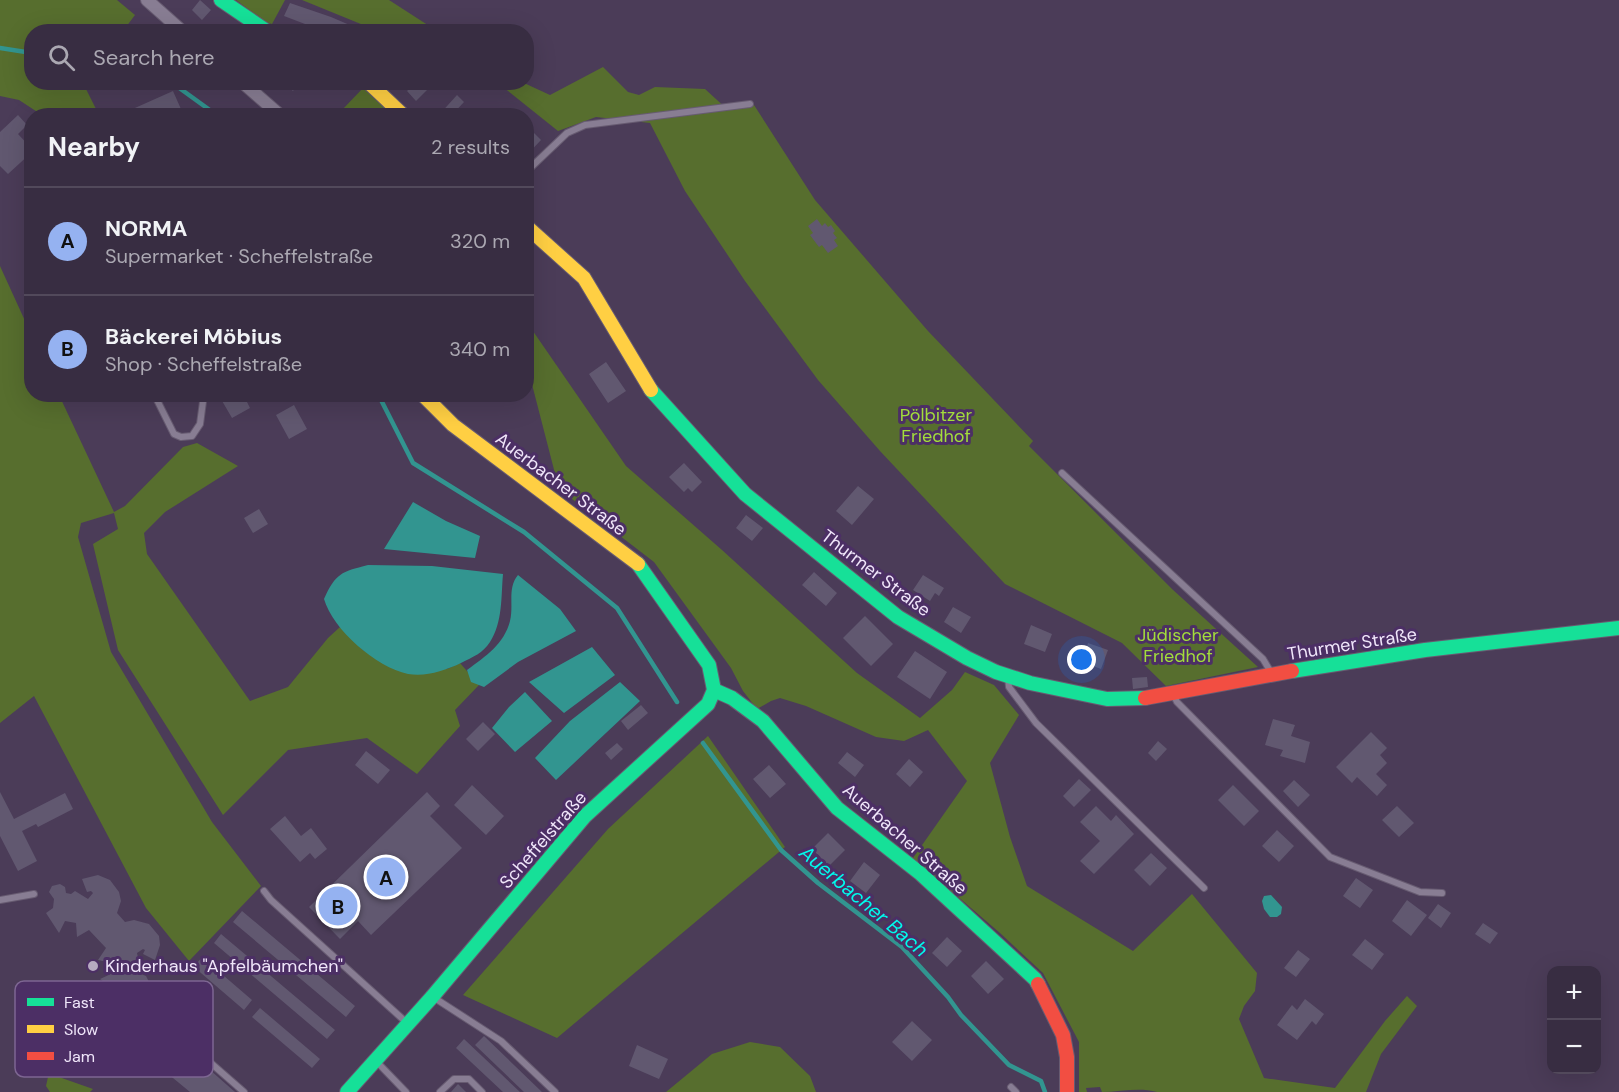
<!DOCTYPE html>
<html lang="en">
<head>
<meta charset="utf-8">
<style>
  body { margin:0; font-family:"DM Sans",sans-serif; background:#3f3549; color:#f1f3f6 }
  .controls { position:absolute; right:18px; bottom:18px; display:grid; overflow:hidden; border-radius:12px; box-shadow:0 6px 24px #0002 }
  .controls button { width:54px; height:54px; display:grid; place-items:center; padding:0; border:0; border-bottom:2px solid #52495b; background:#382d42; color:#f1f3f6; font:30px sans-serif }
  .you { position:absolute; left:1082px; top:660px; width:21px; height:21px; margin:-15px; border:4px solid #fff; border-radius:50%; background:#1a73e8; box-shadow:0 0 0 9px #1a73e833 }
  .badge { display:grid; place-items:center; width:39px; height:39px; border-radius:50%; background:#95b2f1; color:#111; font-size:20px; font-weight:700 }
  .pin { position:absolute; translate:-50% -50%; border:3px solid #fff; box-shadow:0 2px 6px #0006 }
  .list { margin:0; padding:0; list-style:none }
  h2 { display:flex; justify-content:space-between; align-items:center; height:78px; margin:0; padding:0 24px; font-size:26px }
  h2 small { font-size:20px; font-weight:400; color:#aba8b2 }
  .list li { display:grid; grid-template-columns:39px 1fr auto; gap:18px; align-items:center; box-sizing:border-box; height:108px; padding:0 24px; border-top:2px solid #52495b }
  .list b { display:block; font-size:22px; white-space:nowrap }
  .list p { margin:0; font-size:20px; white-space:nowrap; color:#aba8b2 }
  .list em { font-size:20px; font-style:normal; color:#aba8b2 }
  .icon { flex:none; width:33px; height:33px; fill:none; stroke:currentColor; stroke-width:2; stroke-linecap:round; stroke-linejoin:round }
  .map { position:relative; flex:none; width:1619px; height:1092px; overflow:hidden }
  .search { position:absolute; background:#382d42; box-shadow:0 6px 24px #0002; left:24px; top:24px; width:510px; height:66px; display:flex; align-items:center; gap:15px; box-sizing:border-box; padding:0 21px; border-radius:24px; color:#aba8b2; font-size:22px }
  .panel { position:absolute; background:#382d42; box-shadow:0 6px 24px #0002; left:24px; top:108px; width:510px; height:294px; border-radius:24px }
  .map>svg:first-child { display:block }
  .green { fill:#576e2e }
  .water { fill:#329590 }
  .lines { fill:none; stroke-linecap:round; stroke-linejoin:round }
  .stream { stroke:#329590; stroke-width:4.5 }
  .building { fill:#615870 }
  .lane-casing { stroke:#675b71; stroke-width:8 }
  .street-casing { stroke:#675b71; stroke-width:14 }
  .fast-casing { stroke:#675b71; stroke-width:16 }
  .slow-casing { stroke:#675b71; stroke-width:16 }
  .jam-casing { stroke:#675b71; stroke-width:16 }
  .lane { stroke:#887d93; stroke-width:6 }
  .street { stroke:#887d93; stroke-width:12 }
  .fast { stroke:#16e098; stroke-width:14 }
  .slow { stroke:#ffcf43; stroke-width:14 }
  .jam { stroke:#f24e42; stroke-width:14 }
  .poi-dot { fill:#b6aac1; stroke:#4c2f65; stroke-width:2 }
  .labels { text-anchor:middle; stroke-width:6; stroke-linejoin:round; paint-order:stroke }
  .park-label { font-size:18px; fill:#a3dd3b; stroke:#4c2f65 }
  .street-label { font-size:18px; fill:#f0e6fa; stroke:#4c2f65 }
  .poi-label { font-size:18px; fill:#f0e6fa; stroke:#4c2f65; text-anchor:start }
  .water-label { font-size:20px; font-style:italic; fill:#00faec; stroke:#4c2f65 }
  .key { fill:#4c2f65; stroke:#7d6692; stroke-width:1.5 }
  .key-label { font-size:16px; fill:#f0e6fa }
</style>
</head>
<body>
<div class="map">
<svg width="1619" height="1092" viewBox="0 0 1619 1092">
  <rect width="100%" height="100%" fill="#4b3c58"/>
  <!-- green -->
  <path class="green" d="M0,0h117l18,15 -12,16 -91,1v50l51,1 16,32h-57l-23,-15 -19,-4z
    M236,0h49l-13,24 -7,-2z
    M302,0h87l48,31h-59z
    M603,67l25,25 11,3 16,-8 50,2 23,21 26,-5 61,95 113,131 105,110 -4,5 143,143 86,78 -92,19 -44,-43 -117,-59 -125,-133 -62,-71 -73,-99 -60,-90 -35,-68 -54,-6 -38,14 -60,-48h26l26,12z
    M364,87l28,28h-46l-4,-5z
    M0,266l31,68 1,60 27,1 55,117 11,-6 58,-59 14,-4 41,23 -73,46 -21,21 3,21 103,147 38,-14 40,-49 12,-11 24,24 83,18 13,-6 19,22 -24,25 5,16 -43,48 -50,-36 -79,12 -65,65 -105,-165 -25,-106 25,-15 -4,-16 -33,10 -3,14 33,115 101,170 49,64 -72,75 -43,-53 -112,-212 -34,27z
    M526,321l100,145 96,84 135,123 63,45 32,-28 13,-18 29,13 25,30 -29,48 20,74 17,49 106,65 59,-57 65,79 -2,18 -11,15 -5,13 25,59 71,10 50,-67 22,-25 10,10 -36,48 -15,38h-209c-18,-5 -37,0 -55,0l-2,-5 -14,1 1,4h-8v-50l-36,-69 -43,-40 -87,-75 54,-77 -39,-51 -24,11 -28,-4 -70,-31 -26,-8 -9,3 -14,8 -14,-18 -12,-23 -77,-106 -95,-73 -32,-124z
    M708,736l77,111 -228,191 -94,-43 145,-166z
    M750,1042l30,5 30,29 6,16h-150l46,-38z
    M56,1076l37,13 -3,3h-40l-4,-6 2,-9z"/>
  <!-- water -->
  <path class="water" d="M413,502l33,19 34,15 -5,22 -91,-9z
    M368,565l64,1 71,8c-2,22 0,48 -13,68 -7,11 -17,15 -29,21 -17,8 -35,14 -53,11 -32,-7 -75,-44 -84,-75 12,-26 17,-27 44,-34z
    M518,575l42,34 16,22 -58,31 -34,25 -13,-5 -4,-12c19,-14 37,-26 43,-49 4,-16 -3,-33 8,-46z
    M592,647l23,28 -51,38 -35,-31z
    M620,682l20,19 -84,79 -21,-22 35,-37z
    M525,692l27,29 -37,31 -23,-24 17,-21z
    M1271,895l11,12 -1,7 -4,3h-7l-6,-8 -2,-8 2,-5z"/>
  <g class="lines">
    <!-- stream -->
    <path class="stream" d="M0,48l32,5
      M171,82l47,34
      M378,394l35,69 111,69 93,76 60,94
      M703,743l78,107 37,33 84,64 46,50 13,18 48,50 32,16 4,11"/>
  </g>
  <!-- building -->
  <path class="building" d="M200,0l11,10 -9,10 -10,-10z
    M290,3l41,14 35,15h-40l-42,-16z
    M283,82h17l-7,9z
    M416,82h19l-19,19 -9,-10z
    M173,91l11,25h-67z
    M457,95l7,7 -13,14h-13z
    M18,115l9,10 -9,9 14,15v3l-24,22 -8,-8v-34z
    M533,132l8,8 -15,16v-17z
    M817,219l5,7 3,-3 3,4 3,-2 4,6 -2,2 4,5 -3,2 4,6 -10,7 -6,-8 -3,2 -9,-12 3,-2 -5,-7z
    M606,362l20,29 -18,12 -19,-29z
    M218,394h25l7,14 -18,10z
    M294,405l13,24 -18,10 -13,-24z
    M684,463l18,19 -10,10 -4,-4 -4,4 -15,-15z
    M858,486l16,13 -22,26 -16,-14z
    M259,509l9,15 -15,9 -9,-15z
    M746,515l17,13 -11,13 -16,-13z
    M814,572l23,21 -11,13 -24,-21z
    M923,575l21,13 -5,8 -4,-3 -5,8 -17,-11z
    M953,607l18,10 -10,16 -17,-11z
    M865,616l28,28 -22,22 -28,-28z
    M1031,625l21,9 -7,18 -21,-8z
    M1088,643l20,7 -7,19 -19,-7z
    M915,651l32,21 -17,27 -33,-22z
    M1147,677l1,10 -15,2 -1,-11z
    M641,705l7,8 -20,17 -7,-9z
    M1273,719l22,6 -4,11 19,6 -5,21 -25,-7 3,-6 -18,-5z
    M483,722l12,12 -17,17 -12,-12z
    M1371,732l16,16 -7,7 7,8 -11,11 11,11 -10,11 -20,-19 -5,6 -16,-16z
    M1158,741l9,8 -11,12 -8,-8z
    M617,743l6,6 -12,11 -6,-7z
    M366,751l24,19 -12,14 -23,-19z
    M847,752l17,13 -9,12 -17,-14z
    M909,759l14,13 -13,15 -14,-13z
    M769,765l17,19 -16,14 -17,-19z
    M1079,779l12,11 -17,17 -11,-11z
    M1294,780l16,15 -12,12 -15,-16z
    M472,785l32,31 -18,19 -32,-30z
    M1233,785l26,26 -15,15 -26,-26z
    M0,792l14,27 51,-26 8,16 -35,18 -2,-3 -14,7 15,30 -19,10 -18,-35z
    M427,792l13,14 -10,10 32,32 -91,87 -13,-14 -18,18 -31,-32z
    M1096,806l15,15 5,-6 18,19 -40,40 -14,-13 20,-20 -20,-19z
    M1397,806l17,17 -15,14 -17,-17z
    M285,816l16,20 10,-8 16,21 -12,10 -5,-6 -10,9 -30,-33z
    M1277,830l17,16 -15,16 -17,-16z
    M828,833l17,17 -16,16 -17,-17z
    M1151,853l16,15 -17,18 -16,-16z
    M864,862l16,13 -14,18 -16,-12z
    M98,875l12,5 9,12 2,9 -4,12 8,9 9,-2 15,4 10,12 1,9 -5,15 -12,-6 2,-4 -2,-1 -6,4 1,5 4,3 -1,13 5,2 4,8 -4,6 -7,2 -2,14 -3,1 -2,5 4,6v5l-5,5 -8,-1 -4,4v4l-4,4 -4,-1 -4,4 2,6 -2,4 -6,4 -8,-4v-8l-5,-8 -9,-1 1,-15 7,-4 5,3 8,-8 -3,-6 5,-7h6l4,-10 -12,-9 13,-6 -1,-10 -14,-3 8,-12 -17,-18 -12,7 -1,-14 -11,-2 -6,12 -13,-20 7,-5 1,-9 -5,-7 3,-6 8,-2 5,3 1,6 5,1 4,-3 13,8 5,-6 -2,-2 -4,1 -5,-13z
    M1356,878l17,12 -13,18 -17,-12z
    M1407,900l20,15 -16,21 -19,-15z
    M1438,904l13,9 -10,15 -13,-10z
    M242,911l113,95 -9,11 -113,-95z
    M1483,923l15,10 -8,11 -15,-10z
    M221,934l114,96 -8,9 -113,-96z
    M947,937l15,14 -15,16 -15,-14z
    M1365,939l19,15 -12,16 -20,-15z
    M1298,950l12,9 -14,18 -12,-9z
    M202,957l50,43 -8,10 -50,-43z
    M986,961l18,18 -16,15 -17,-18z
    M1305,999l19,15 -8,11 -4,-4 -15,19 -20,-15 15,-20 5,5z
    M260,1008l60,51 -8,9 -60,-51z
    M912,1021l20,19 -20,21 -20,-19z
    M169,1034l24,21 42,37h-45l-17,-14 -24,-21z
    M484,1036l58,56h-18l-49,-47z
    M464,1039l56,53h-17l-47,-44z
    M637,1045l31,14 -9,20 -30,-13z
    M458,1084l8,8h-15z"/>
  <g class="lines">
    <defs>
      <path id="lane" d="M526,172l41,-39 18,-8 165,-21
        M154,394l20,40 7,3 11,-1 8,-12 4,-30
        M1062,473l201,186 9,15
        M1008,677l1,10 27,36 168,165
        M1173,694l4,8 153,155 90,35 22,1
        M264,891l7,9 135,122
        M0,900l34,-6
        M433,997l68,44 54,51
        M165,1023l79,69
        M376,1061l30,31
        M1011,1087l5,5
        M440,1092l14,-13h15l13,13"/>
      <path id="street" d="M147,0l36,32
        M242,82l39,34"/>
      <path id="fast" d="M221,0l47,32
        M651,390l94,104 153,123 69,41 29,14 34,11 77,16 38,-1
        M1292,671l133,-21 194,-22
        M714,690l18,8 31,23 74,87 84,66 114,105 3,5
        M347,1092l85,-95 153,-181 123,-112 6,-14 -5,-25 -71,-101"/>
      <path id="slow" d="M368,82l36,34
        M526,226l58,52 67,112
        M422,394l31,31 185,139"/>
      <path id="jam" d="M1145,698l147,-27
        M1038,984l25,51 4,22v35"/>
    </defs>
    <!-- lane casing -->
    <use href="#lane" class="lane-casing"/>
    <!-- street casing -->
    <use href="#street" class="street-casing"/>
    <!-- fast casing -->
    <use href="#fast" class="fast-casing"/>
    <!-- slow casing -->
    <use href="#slow" class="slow-casing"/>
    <!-- jam casing -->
    <use href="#jam" class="jam-casing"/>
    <!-- lane -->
    <use href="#lane" class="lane"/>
    <!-- street -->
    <use href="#street" class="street"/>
    <!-- fast -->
    <use href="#fast" class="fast"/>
    <!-- slow -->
    <use href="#slow" class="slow"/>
    <!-- jam -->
    <use href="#jam" class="jam"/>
  </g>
  <!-- markers -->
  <circle class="poi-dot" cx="93" cy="966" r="6"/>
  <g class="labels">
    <!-- park labels -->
    <g class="park-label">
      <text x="936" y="421">Pölbitzer<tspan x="936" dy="21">Friedhof</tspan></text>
      <text x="1178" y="641">Jüdischer<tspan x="1178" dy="21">Friedhof</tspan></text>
    </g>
    <!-- street labels -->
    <g class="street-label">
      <text transform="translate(561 484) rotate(37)" y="6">Auerbacher Straße</text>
      <text transform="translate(876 573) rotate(37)" y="6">Thurmer Straße</text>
      <text transform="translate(1352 644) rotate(-9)" y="6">Thurmer Straße</text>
      <text transform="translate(905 839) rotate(41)" y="6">Auerbacher Straße</text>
      <text transform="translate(543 840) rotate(-49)" y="6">Scheffelstraße</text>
    </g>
    <!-- poi labels -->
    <g class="poi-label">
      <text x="105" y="972">Kinderhaus "Apfelbäumchen"</text>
    </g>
    <!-- water labels -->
    <g class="water-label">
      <text transform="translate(864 901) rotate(40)" y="7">Auerbacher Bach</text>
    </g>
  </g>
  <!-- legend -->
  <rect x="15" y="981" width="198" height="96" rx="9" class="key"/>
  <rect x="27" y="998" width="27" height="8" fill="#16e098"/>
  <rect x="27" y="1025" width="27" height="8" fill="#ffcf43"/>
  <rect x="27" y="1052" width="27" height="8" fill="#f24e42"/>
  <g class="key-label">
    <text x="64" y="1008">Fast</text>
    <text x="64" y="1035">Slow</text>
    <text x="64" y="1062">Jam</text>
  </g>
</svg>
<div class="controls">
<button>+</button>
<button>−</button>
</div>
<div class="you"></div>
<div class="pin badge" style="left:386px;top:877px">A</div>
<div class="pin badge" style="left:338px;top:906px">B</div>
<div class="search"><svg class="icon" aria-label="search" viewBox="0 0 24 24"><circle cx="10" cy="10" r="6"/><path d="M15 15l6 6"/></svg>Search here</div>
<section class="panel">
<h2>Nearby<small>2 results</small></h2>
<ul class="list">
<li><span class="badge">A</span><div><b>NORMA</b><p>Supermarket · Scheffelstraße</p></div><em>320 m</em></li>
<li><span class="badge">B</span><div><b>Bäckerei Möbius</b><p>Shop · Scheffelstraße</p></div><em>340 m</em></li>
</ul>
</section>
</div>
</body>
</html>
